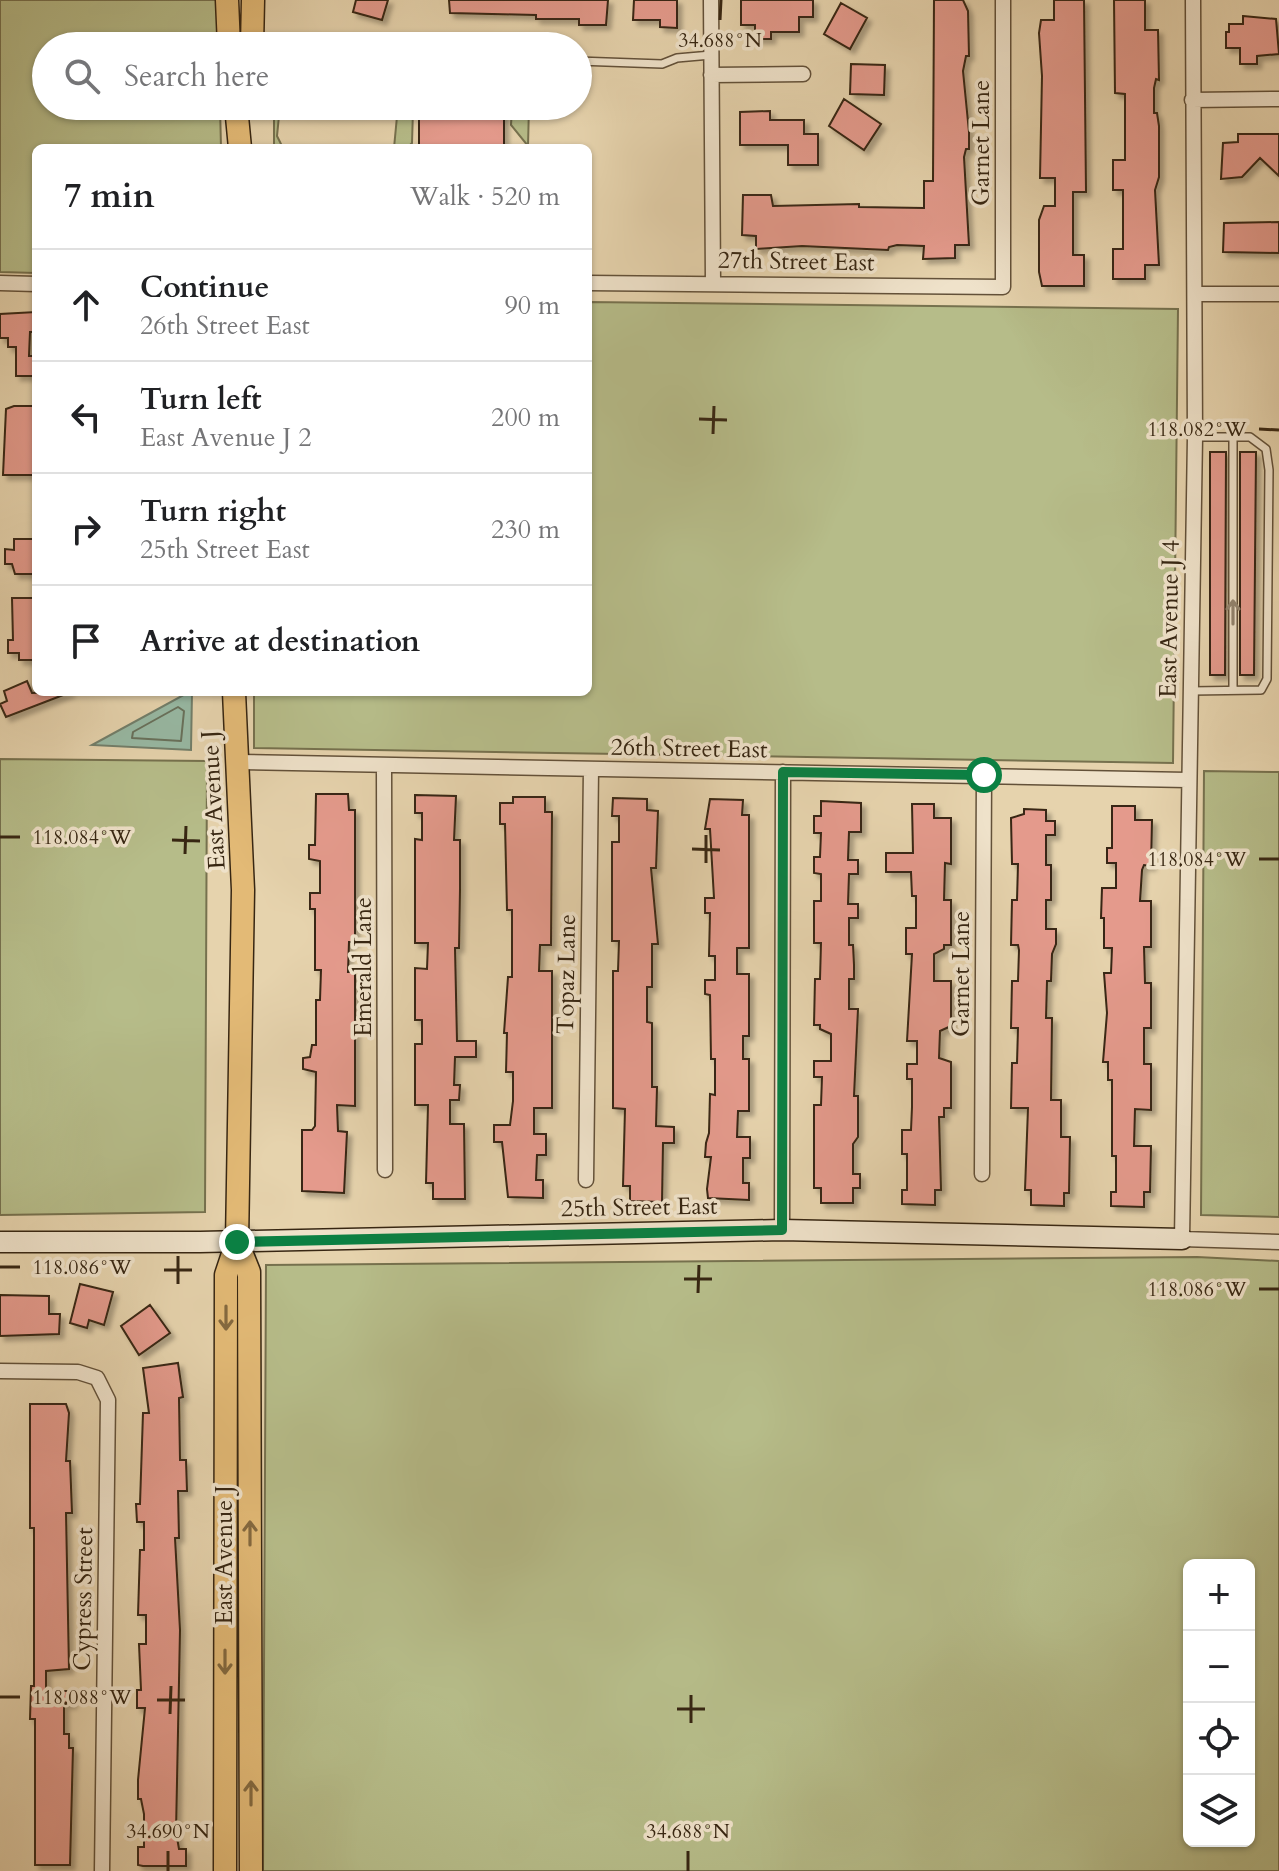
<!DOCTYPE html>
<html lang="en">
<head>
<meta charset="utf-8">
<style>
  body { margin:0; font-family:Cardo,serif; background:#f2f2f2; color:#202124 }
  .controls { position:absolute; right:24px; bottom:24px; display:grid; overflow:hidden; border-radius:12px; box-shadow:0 2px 6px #0004 }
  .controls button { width:72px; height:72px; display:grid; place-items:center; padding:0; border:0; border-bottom:2px solid #e0e0e0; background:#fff; color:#202124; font:40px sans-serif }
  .stop { position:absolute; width:24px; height:24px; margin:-18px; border:6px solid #0b8043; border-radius:50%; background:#fff }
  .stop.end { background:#0b8043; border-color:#fff; box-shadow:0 2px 8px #0008 }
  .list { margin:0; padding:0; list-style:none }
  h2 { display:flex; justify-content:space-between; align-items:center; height:104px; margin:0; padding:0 32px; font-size:34px }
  h2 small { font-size:26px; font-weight:400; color:#757577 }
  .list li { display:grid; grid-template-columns:52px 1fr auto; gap:24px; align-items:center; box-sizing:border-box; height:112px; padding:0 32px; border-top:2px solid #e0e0e0 }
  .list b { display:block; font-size:30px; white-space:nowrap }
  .list p { margin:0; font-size:26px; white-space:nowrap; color:#757577 }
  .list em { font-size:26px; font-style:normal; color:#757577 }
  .icon { flex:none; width:44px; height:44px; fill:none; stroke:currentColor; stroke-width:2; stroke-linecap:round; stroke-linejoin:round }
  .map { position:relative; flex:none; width:1279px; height:1871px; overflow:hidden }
  .search { position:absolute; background:#fff; box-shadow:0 2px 6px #0004; left:32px; top:32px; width:560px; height:88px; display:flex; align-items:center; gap:20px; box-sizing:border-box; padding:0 28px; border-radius:44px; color:#757577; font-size:30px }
  .panel { position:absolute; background:#fff; box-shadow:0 2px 6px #0004; left:32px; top:144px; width:560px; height:552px; border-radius:12px }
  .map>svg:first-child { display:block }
  .green { fill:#b6bc89; stroke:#76714e; stroke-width:2; fill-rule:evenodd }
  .water { fill:#97b9a4; stroke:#717e6a; stroke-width:2 }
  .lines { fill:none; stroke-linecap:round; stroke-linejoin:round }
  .shore { stroke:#67705b; stroke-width:2 }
  .building { fill:#e49a8c; stroke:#372612; stroke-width:2; filter:url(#shadow) }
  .lane-casing { stroke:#635139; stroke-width:10 }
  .street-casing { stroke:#635139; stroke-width:17 }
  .secondary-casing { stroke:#372612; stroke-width:23 }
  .primary-casing { stroke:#372612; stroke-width:25 }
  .lane { stroke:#efe2ca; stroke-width:7 }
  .street { stroke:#efe2ca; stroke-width:14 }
  .secondary { stroke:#efe2ca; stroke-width:20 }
  .primary { stroke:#e3ba76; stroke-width:22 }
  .oneway { stroke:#93846e }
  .oneway2 { stroke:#84693f }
  .route { stroke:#0b8043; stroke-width:10 }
  .ticks { fill:none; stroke:#372612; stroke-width:3 }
  .labels { text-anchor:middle; stroke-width:7; stroke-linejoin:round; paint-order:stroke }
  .street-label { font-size:24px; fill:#372612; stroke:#efe2ca }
  .ticks-label { font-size:20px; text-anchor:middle; fill:#372612; stroke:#efe2ca; stroke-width:7; stroke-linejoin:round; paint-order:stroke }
</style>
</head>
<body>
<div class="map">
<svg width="1279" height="1871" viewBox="0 0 1279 1871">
  <defs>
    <filter id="shadow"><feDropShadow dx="4.5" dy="4.5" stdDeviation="2" flood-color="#0004"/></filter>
  </defs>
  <rect width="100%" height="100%" fill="#e6d3ad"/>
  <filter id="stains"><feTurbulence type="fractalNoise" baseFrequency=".0025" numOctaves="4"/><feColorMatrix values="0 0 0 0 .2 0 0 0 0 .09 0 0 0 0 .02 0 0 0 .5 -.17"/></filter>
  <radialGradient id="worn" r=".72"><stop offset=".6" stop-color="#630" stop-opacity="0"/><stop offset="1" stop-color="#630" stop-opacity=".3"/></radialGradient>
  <!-- green -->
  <path class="green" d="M0,0h220v46h-174v60h174l1,42h-185v125l-36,-1z
    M274,106h16v5l-11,5 -2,20 6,12h-9z
    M398,106h12l3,4 -1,33 -5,5h-13z
    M512,106h17l-1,40 -17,-21z
    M588,302l590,7 -5,454 -919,-15v-56h334z
    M0,759l207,2 -2,451 -205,3z
    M1204,771l75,1v445l-78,-2z
    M1197,1257l82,4v610h-1016l3,-606zM1189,1565h60v276h-60z"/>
  <!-- water -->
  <path class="water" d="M189,692h3l-1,58 -99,-5z"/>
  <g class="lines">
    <!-- shore -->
    <path class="shore" d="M178,707l6,4 -3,30 -49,-3 1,-6z"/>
  </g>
  <!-- building -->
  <path class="building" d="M356,0h32l-6,20 -29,-8z
    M449,0h159l-2,25h-27v-6h-43v-4l-86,-2z
    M634,0h43v28l-17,-1v-7h-27z
    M741,0h72v17h-14v15h-28v7h-16v-14h-14z
    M934,0h29l5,11 1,45h-3l-3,15 6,61v17h-3l-2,8 5,88h-14v13l-32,1 1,-13 -27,-1 -8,2 -1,3 -86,-4 -46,3v-13l-14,-1 1,-40h28l2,11 86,-2v3l65,1v-27h9z
    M1054,0h30l2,192h-13v63h11v31h-42l-3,-14v-52l5,-14h11v-28h-15l2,-102 -3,-43 2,-13h13z
    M1114,0h31v30h13l1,50 -3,-1 -2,9v25h3l2,13v51l-4,13 4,75h-14v14h-32v-30h10v-59h-10v-30h12v-66l-10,-1z
    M841,3l26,15 -17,31 -26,-15z
    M1243,16l33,3 3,35 -22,2v8h-17v-16h-14v-16h3v-8h14z
    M851,64l34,1 -1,30 -34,-1z
    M844,99l37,25 -17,26 -35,-24z
    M419,106h85v42h-85z
    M770,111v9h34v14h14v31h-30v-20h-48v-33z
    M1238,134h41v42l-19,-18 -18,19 -21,2 2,-36 15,-1z
    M1279,222v31l-56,-1 1,-29z
    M36,312v20h-6l-1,24h7v20h-20v-29h-8v-9h-8v-24z
    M14,406h22v69h-33l3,-66z
    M1210,452h16l-1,223h-15z
    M1240,452h16l-2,223h-14z
    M14,539h22v35h-21l-3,-10h-7v-15l9,1z
    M12,598h24v62h-17v-7h-11v-13h5z
    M27,681l5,12 39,-1 -65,25 -6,-13 7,-3 -3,-10z
    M316,794h32l1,16h6v132h-6l-1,30h7v134l-18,-1 1,26 9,1 -3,61 -42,-2v-61h10l3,-4 1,-54 -13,-3v-11l7,-1 2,-12h4v-45h4l1,-30h-6v-61h-5v-16h10v-32l-11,-2v-14h6z
    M415,795l41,1 -2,44h6v49l-1,59h-4l2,93h19v16h-21l-1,28h6l-1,15h-9v24h14l1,75h-32v-16h-7l2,-78h-13v-61h7v-24h-7v-52l12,1 1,-26h-13v-104l7,1v-27h-7z
    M513,797h32v15h7l-1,133h-11l-1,26h13v137h-18v26h12v21h-9l-1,25h7v18l-35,-1 -6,-55h-8v-17h16l3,-24v-29h-7l1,-39h-3l4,-56h4v-67h-5l-2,-86h-5v-21h13z
    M613,798l34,1v11l11,1 -2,57h-5l7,76h-6v43h-5v35l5,1v64h5l-1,39 18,1v16h-11l-1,59 -32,-1v-15h-7l2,-77 -12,-1v-137h5l1,-30h-7v-99h7v-26h-7z
    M710,799l33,1 -1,15h7v133h-12v26h12v62h-6v23h6v52h-11l-1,26h13v21h-7v25h6v17l-41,-2 -1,-9 4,-32h-6l1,-14 3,-10 1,-39 5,1v-36h-4l-1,-64 -5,-1v-14h10v-24h-6l1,-43h-5v-15h9l-4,-69h-5z
    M821,801l40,2v29h-12l-1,28h10v14h-9l-1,30h10v14h-9v27h4l1,20v14h-5v30h9l-4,87h4v41l-5,7v30h7v14h-7v15h-32v-15h-7v-83h7l1,-28h-8v-16h17v-27l-11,-5v-4h-6l1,-46h5l1,-36h-7v-42h7v-27l-7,-1v-16h6l1,-24h-7v-17h7z
    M912,804h22v14h17v46l-6,-1 -1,37h7v45h-7v4l-10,5v27h17v45l-11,5 -1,27 12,4v46h-7v9h-5l2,73h-6v15l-33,-1v-14h5v-36h-5v-24h9l1,-23v-28h-5v-15h10v-23h-10l5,-87h-6v-26h10v-32h-4l-1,-24h-25v-19h27z
    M1112,806h23v14h17l-1,46 -7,-1 -2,5 -2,31h11v46h-7l1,36h6v45h-7v36h7v46l-16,-1 -1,37h17l-1,46h-6v15l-33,-1v-14h5v-36h-4v-76h-4v-18h-5l4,-49 -3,-40h7l1,-25h-8v-30h-3l1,-30h14v-25h-9v-15h5z
    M1024,809l22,1v11h9v14h-9v30h5v35h-5v29h10v15l-4,10 -1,27h-4l-1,37h6l-1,82h10v37h9l-1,56h-5v13l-33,-1v-15h-6l3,-82h-17l1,-45h5l1,-35h-7l1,-47h6l1,-31 -1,-5h-7l1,-45h5l1,-36h-6l-1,-46 13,-4z
    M80,1284l33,8 -9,33 -15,-5 -2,8 -17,-5z
    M0,1295l49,1v18h11l-1,20 -59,2z
    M150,1305l20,28 -31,22 -18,-29z
    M178,1363l5,34 -4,1 1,62h6l1,31h-9l1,47h-4l5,92 -4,202 3,17h7v17h-43l-5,-1v-18h6v-33l-3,-15h-3v-19l7,-72h-8v-18h4l-2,-46h7v-29h-8l2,-65h4v-28h-7l-1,-18h4l3,-91h6l-6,-45z
    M30,1404h36l3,9 -3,48h4l2,52h-6l3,156 -23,2v20h26v13h-8v30h5v14h4l-3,117h-35v-146h-5l1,-33h3v-158h-4z"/>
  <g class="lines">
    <defs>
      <path id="lane" d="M314,45l57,1
        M578,61l84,3 15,-6 34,-3
        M1233,437v253
        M1191,691l70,-1 6,-11 2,-209 -3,-21 -16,-12h-55"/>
      <path id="street" d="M711,0l2,282
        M1193,0l2,437 -13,802 97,3
        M711,75l92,-1
        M1192,100l87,-1
        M0,283l36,1
        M588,283l415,4v-287
        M1195,294h84
        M237,762l950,18
        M384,765l1,405
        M982,1174l2,-399
        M586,1180l5,-411
        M782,1230l1,-458
        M0,1371l78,1 19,6 11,22 -6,471"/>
      <path id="secondary" d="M0,1242h200l582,-12 400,9"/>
      <path id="primary" d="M227,0l2,46
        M252,46l1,-46
        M236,106l4,42
        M237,1242l12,30 2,599
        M225,1871l1,-596 11,-33 6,-352 -9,-198"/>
    </defs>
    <!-- lane casing -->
    <use href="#lane" class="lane-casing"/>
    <!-- street casing -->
    <use href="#street" class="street-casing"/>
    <!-- secondary casing -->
    <use href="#secondary" class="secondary-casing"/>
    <!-- primary casing -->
    <use href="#primary" class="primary-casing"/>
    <!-- lane -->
    <use href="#lane" class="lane"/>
    <!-- street -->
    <use href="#street" class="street"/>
    <!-- secondary -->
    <use href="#secondary" class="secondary"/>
    <!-- primary -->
    <use href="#primary" class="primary"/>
  </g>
  <!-- one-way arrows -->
  <defs><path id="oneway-shaft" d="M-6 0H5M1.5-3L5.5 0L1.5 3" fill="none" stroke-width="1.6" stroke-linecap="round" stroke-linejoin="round" transform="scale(2)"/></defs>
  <use class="oneway" href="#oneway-shaft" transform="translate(1233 612) rotate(-90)"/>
  <g class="oneway2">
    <use href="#oneway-shaft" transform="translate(226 1318) rotate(90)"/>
    <use href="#oneway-shaft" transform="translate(250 1533) rotate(-90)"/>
    <use href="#oneway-shaft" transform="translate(225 1662) rotate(90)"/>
    <use href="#oneway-shaft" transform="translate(251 1793) rotate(-90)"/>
  </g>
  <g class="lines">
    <!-- route -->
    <path class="route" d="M237,1242l545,-12 1,-458 201,3"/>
  </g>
  <!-- ticks -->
  <path class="ticks" d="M720,20l1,-20M699,419l28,1M1259,429l20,1M713,434l1,-28M0,837h20M172,840l28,1M692,849l28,1M185,854l1,-28M1259,859h20M706,863v-28M0,1267h20M164,1270h28M684,1279h28M178,1284v-28M1259,1289h20M698,1293l1,-28M0,1697h20M157,1700h28M677,1709h28M170,1714l1,-28M691,1723v-28M168,1871v-20M688,1871v-20"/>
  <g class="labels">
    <!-- street labels -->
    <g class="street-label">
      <text transform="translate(981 143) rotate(-90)" y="8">Garnet Lane</text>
      <text transform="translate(796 261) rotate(1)" y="8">27th Street East</text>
      <text transform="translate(1169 619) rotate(-89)" y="8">East Avenue J 4</text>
      <text transform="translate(689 748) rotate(1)" y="8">26th Street East</text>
      <text transform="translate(213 800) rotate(-93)" y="8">East Avenue J</text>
      <text transform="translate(363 967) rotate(-90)" y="8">Emerald Lane</text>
      <text transform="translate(566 974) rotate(-89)" y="8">Topaz Lane</text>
      <text transform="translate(961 974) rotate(-90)" y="8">Garnet Lane</text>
      <text transform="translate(639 1207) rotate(-1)" y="8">25th Street East</text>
      <text transform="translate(224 1555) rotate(-90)" y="8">East Avenue J</text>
      <text transform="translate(83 1599) rotate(-89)" y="8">Cypress Street</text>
    </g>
  </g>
  <g class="ticks-label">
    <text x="720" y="47">34.688°N</text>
    <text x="1197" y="436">118.082°W</text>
    <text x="82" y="844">118.084°W</text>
    <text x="1197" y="866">118.084°W</text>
    <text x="82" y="1274">118.086°W</text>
    <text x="1197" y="1296">118.086°W</text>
    <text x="82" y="1704">118.088°W</text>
    <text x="168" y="1838">34.690°N</text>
    <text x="688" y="1838">34.688°N</text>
  </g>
  <rect width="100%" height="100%" filter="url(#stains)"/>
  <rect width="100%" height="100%" fill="url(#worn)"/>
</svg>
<div class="controls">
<button>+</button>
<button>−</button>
<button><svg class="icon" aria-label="locate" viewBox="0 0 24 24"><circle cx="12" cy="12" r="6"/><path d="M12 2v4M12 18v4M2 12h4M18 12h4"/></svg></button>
<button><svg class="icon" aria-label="layers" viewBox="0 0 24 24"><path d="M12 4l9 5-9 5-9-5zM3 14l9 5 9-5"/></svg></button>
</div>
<div class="stop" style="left:984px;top:775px"></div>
<div class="stop end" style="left:237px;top:1242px"></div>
<div class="search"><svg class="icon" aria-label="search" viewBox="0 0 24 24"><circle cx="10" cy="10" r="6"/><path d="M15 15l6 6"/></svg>Search here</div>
<section class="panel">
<h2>7 min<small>Walk · 520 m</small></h2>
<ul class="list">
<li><svg class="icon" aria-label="ahead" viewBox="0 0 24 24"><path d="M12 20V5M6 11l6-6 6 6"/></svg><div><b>Continue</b><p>26th Street East</p></div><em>90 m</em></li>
<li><svg class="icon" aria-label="left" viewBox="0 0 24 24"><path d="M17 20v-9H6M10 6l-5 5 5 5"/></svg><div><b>Turn left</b><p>East Avenue J 2</p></div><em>200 m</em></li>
<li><svg class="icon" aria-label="right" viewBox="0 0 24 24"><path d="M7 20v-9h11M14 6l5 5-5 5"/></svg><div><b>Turn right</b><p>25th Street East</p></div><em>230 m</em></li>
<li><svg class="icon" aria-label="arrive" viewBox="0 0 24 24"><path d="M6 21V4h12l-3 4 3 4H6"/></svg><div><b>Arrive at destination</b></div></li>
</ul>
</section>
</div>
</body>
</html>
